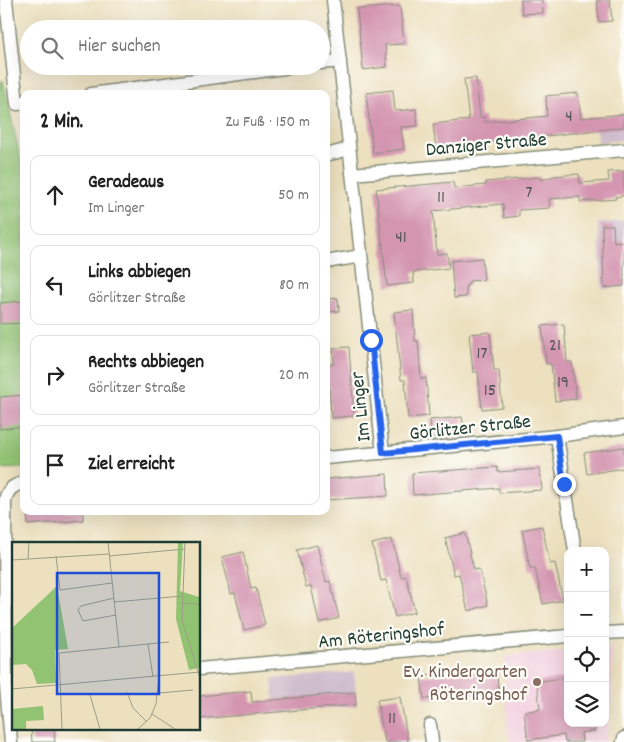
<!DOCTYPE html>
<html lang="de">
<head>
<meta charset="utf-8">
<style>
  body { margin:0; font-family:Dekko,sans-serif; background:#f2f2f2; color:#222 }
  .controls { position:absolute; right:15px; bottom:15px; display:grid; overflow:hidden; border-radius:10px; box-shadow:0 5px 20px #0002 }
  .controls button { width:45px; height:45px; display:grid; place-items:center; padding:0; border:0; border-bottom:1px solid #e0e0e0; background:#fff; color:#222; font:25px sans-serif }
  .stop { position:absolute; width:15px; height:15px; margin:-11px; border:4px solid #2563eb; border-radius:50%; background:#fff }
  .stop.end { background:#2563eb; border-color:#fff; box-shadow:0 1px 5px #0008 }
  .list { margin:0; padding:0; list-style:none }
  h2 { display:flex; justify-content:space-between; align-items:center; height:65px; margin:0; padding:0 20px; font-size:21px }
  h2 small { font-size:16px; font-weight:400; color:#767676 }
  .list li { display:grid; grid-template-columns:32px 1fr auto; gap:15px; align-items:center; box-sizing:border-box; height:80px; margin:0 10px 10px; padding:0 10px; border:1px solid #e0e0e0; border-radius:10px }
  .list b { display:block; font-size:19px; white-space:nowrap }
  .list p { margin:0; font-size:16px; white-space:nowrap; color:#767676 }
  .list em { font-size:16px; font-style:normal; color:#767676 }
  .icon { flex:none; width:28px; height:28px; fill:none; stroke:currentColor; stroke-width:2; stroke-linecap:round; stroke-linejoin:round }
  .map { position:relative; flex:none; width:624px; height:742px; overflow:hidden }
  .search { position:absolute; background:#fff; box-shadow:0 5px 20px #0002; left:20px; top:20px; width:310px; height:55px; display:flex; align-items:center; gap:12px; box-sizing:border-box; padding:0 18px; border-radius:28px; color:#767676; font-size:19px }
  .panel { position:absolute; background:#fff; box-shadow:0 5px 20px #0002; left:20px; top:90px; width:310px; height:425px; border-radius:10px }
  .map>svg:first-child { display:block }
  .built { fill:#f3cfdf }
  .industrial { fill:#cfbdce }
  .green { fill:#92c373; stroke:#588054 }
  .building { fill:#d495b1 }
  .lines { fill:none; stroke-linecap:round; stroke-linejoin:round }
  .minor-casing { stroke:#868e7a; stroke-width:15 }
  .minor { stroke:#fff; stroke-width:12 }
  .route { stroke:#2563eb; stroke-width:6 }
  .education-dot { fill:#8d6e63; stroke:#fdfcf7; stroke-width:2 }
  .labels { text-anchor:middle; stroke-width:4.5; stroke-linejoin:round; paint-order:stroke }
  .number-label { font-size:18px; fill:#4c5353 }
  .street-label { font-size:20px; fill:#1f3d34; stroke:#fdfcf7 }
  .education-label { font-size:20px; fill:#785e54; stroke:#fdfcf7; text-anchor:end }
  .inset-road { fill:none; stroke:#9a9f87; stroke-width:1 }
  .view { fill:#1d4ed8; fill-opacity:0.15; stroke:#1d4ed8; stroke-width:2.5 }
  .inset-edge { fill:none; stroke:#1f3d34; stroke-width:2.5 }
</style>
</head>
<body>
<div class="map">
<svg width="624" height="742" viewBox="0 0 624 742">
  <rect width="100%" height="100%" fill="#fdfcf7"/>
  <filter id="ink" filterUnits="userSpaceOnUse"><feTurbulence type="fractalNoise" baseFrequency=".02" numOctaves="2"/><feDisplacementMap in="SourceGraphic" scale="10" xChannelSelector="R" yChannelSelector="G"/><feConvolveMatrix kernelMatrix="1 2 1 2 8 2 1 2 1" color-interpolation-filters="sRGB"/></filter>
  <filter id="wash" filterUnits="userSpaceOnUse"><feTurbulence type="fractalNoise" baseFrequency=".0096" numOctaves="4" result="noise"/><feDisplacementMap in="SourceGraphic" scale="20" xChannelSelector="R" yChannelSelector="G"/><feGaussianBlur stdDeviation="1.12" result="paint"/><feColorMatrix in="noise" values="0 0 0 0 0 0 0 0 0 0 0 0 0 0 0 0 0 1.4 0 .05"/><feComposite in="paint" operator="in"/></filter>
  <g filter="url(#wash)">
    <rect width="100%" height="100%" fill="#ece0bf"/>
    <!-- built -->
    <path class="built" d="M612,648v53l-7,41h-95l-3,-17 -2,-69 63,-5v72h37v-74z"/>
    <!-- industrial -->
    <path class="industrial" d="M624,114v26l-26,2 -2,-25z
      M624,221v66l-22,2 -4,-66z
      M462,417l2,21 -32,3 -2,-21z
      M354,672l3,34 -82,7 -3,-34z"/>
    <!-- green -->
    <path class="green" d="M3,80l21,95v293l-24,1v-386z"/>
    <g id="blocks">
      <!-- building -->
      <path class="building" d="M521,0h21l1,13 -21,1z
        M597,0h13l2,21 -13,1z
        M400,6l4,38 -19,1 2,22 -24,3 -6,-61z
        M476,78l4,39h4l1,5 62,-6 -1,-20 32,-3 3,25 43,-4v13l-188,22 -3,-25 36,-4 -5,-41z
        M393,90l2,21 21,-2 2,17 -17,1 3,22 -31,4 -7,-60z
        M624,171v25l-9,1 1,2 -36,3v-5l-31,2 1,9 -31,2v6l-15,2 -1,-14 -70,7 4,43 10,-1 2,15 -36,4 1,11 -27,3 -11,-97 77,-7 1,6 32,-3v-3l54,-5 1,3 13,-4 25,-2 1,9 15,-1 14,-1 -1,-9z
        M602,225h11l1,17 10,-1v45l-20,2z
        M482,258l2,22 -15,1v4h-3v12l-12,1 -3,-37z
        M338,298l1,13 -13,1v-13z
        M24,301v22l-24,1v-21z
        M413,310l2,31h3l3,38 5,-1 3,38 -21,2 -3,-38h-4l-7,-68z
        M564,324l3,38h5l4,37 -21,2 -4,-37h-5l-4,-38z
        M490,332l4,38h5l3,37 -20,2 -4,-37h-5l-4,-38z
        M349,347l5,69 -23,2 -2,-34h-3v-19l8,-1 -1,-16z
        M24,395v31l-24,3v-32z
        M462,417l2,12 -33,3 -1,-12z
        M624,447v21l-37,6 -3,-21z
        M497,467l1,5 42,-3 2,21 -43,3v-5l-86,7 -1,-22z
        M387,474l1,22 -62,4v-21z
        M44,511h39v9l-55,5 -1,-12z
        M542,526l8,38 5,-1 8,37 -20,4 -8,-36h-5l-8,-38z
        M465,533l9,37 5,-1 9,36 -20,6 -9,-37 -5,1 -9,-37z
        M392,539l9,38 5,-1 9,36 -20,5 -9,-37 -5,1 -9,-37z
        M317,545l9,37 4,-1 9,37 -20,5 -8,-37 -5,1 -9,-37z
        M243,552l8,37 5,-1 9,37 -21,5 -9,-37 -4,1 -9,-37z
        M496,669l3,23 -75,7 -3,-23z
        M568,677v46h26l1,8 -14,2 1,9h-17l-1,-7 -36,5 -4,-28 16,-3 -3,-27z
        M251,691l1,11 103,-10 1,13 -157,14v-23z
        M400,697l8,45h-23l-8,-42z
        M31,728h23l1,14h-23z"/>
    </g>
  </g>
  <g filter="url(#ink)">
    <use href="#blocks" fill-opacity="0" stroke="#868e7a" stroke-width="1"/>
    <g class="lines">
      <defs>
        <path id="minor" d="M6,0l11,104 7,-1
          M333,0l50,453
          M321,63l19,-2
          M91,94l208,-28
          M326,155l23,-6
          M352,174l272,-24
          M326,262l35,-6
          M557,436l67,-9
          M326,458l231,-22 18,115
          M605,633l19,-1
          M199,669l369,-33
          M430,725l2,17
          M11,742l-5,-56 -1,-183c1,-12 7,-18 19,-20
          M623,742l1,-4"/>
      </defs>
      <!-- minor casing -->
      <use href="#minor" class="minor-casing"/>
      <!-- minor -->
      <use href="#minor" class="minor"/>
    </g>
  </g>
  <g class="lines" filter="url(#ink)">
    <!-- route -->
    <path class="route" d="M371,340l12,113 174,-17 7,48"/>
  </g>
  <!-- markers -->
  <circle class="education-dot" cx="537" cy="682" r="5"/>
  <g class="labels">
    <!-- number labels -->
    <g class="number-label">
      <text x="569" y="121">4</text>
      <text x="529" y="197">7</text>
      <text x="441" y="202">11</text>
      <text x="401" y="242">41</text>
      <text x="555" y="350">21</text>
      <text x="482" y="358">17</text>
      <text x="563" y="387">19</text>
      <text x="490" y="395">15</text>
      <text x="392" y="723">11</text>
    </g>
    <!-- street labels -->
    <g class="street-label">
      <text transform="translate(486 143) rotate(-5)" y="7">Danziger Straße</text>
      <text transform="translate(359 407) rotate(-96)" y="7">Im Linger</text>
      <text transform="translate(470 426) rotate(-6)" y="7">Görlitzer Straße</text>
      <text transform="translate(381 634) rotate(-6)" y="7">Am Röteringshof</text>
    </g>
    <!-- education labels -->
    <g class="education-label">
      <text x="527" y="677">Ev. Kindergarten<tspan x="527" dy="23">Röteringshof</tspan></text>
    </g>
  </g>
  <!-- overview -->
  <g transform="translate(12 542)">
    <rect width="188" height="188" fill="#ece0bf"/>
    <path d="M166,0h5l-3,49 19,6v71l-10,2 -13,-51zM45,44l11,63 -13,1 1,33 -19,1 -5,-14 -6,-6 -14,1v-37zM31,164l1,14 -18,1v8h-14v-20z" fill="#92c373"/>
    <path class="inset-road" d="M96,0l11,105M173,0l-3,78 18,58M44,14l4,34 52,-7M97,14l76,-7M16,17l1,-17M0,18l97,-6M102,56l-33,8 -3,4 5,11 33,-6M102,60l68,-6M170,61l18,1M136,102l21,-2M0,147l188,-17M115,150l6,16 14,14M147,151l34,-3M78,153l10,34M140,172l23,15M50,187l-3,-76 89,-9 5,33M126,187l12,-11 6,-14 3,-28"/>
    <path class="view" d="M45,31h102v121h-102z"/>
    <rect width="188" height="188" class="inset-edge"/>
  </g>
</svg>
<div class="controls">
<button>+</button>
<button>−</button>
<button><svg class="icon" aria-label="locate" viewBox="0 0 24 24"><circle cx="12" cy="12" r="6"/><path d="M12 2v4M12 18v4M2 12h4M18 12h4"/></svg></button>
<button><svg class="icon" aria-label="layers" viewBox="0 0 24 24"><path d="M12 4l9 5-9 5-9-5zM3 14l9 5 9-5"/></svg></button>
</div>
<div class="stop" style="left:371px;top:340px"></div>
<div class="stop end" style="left:564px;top:484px"></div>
<div class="search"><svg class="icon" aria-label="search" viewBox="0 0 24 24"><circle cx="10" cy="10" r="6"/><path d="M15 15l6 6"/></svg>Hier suchen</div>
<section class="panel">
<h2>2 Min.<small>Zu Fuß · 150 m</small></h2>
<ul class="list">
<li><svg class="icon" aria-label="ahead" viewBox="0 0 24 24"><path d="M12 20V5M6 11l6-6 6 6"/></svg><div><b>Geradeaus</b><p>Im Linger</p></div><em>50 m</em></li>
<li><svg class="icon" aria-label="left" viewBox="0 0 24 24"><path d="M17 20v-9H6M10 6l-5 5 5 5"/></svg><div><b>Links abbiegen</b><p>Görlitzer Straße</p></div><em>80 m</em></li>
<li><svg class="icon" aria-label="right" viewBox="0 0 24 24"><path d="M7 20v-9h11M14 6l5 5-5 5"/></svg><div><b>Rechts abbiegen</b><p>Görlitzer Straße</p></div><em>20 m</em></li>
<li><svg class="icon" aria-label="arrive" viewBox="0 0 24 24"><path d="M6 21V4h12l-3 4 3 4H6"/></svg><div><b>Ziel erreicht</b></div></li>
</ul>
</section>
</div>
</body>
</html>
